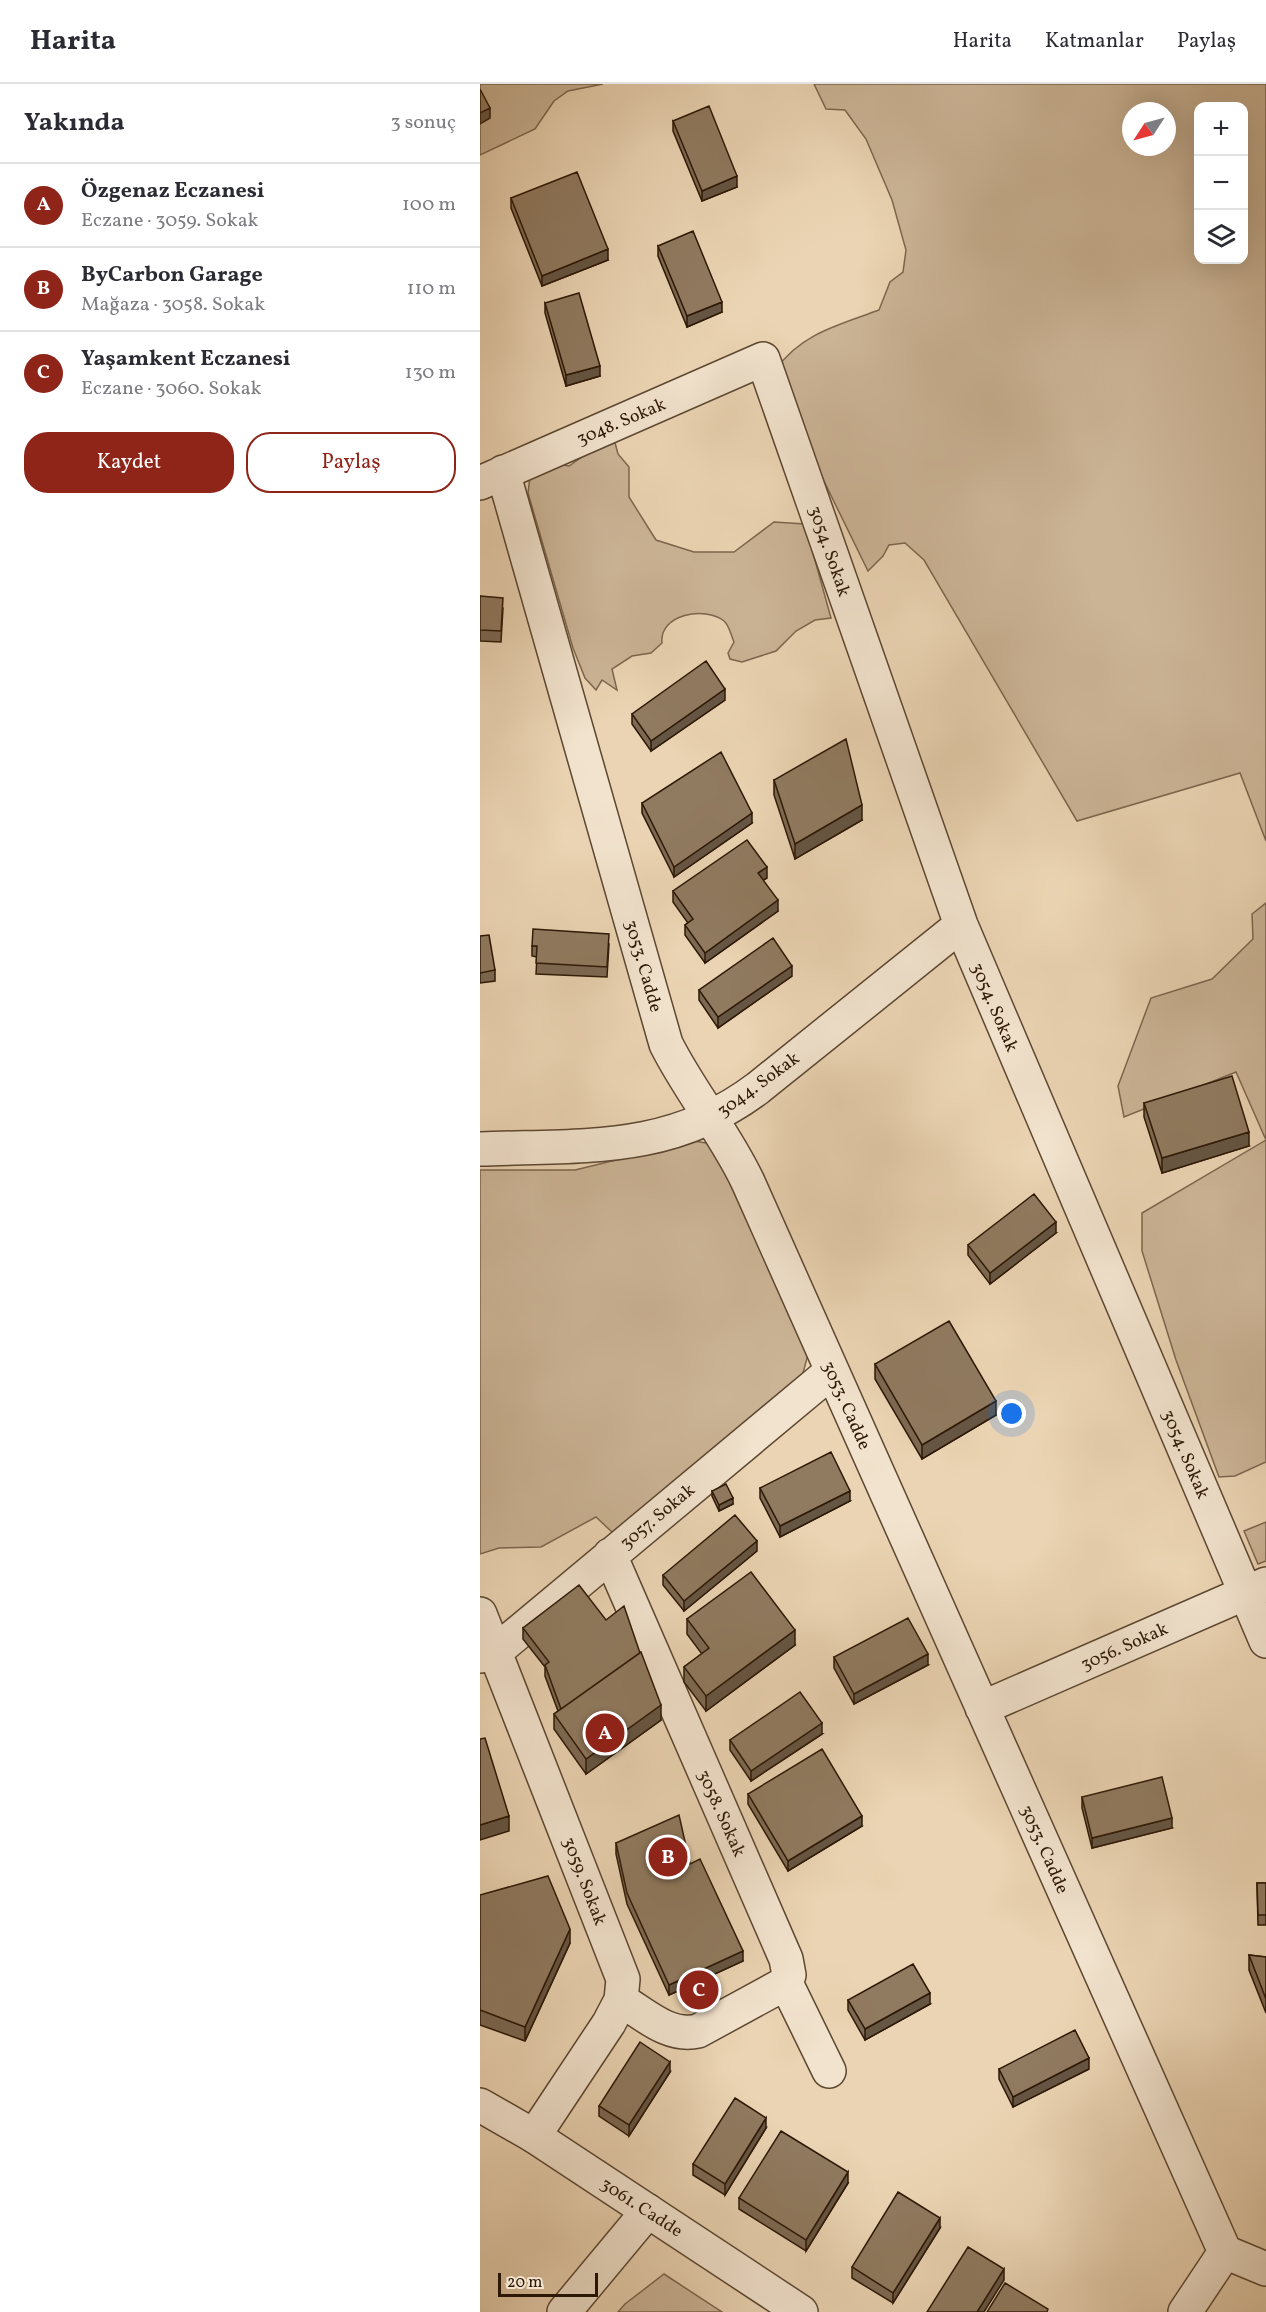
<!DOCTYPE html>
<html lang="tr">
<head>
<meta charset="utf-8">
<style>
  body { margin:0; font-family:Vollkorn,serif; background:#f7f7f7; color:#2b2b33 }
  .controls { position:absolute; right:18px; top:18px; display:grid; overflow:hidden; border-radius:12px; box-shadow:0 6px 24px #0002 }
  .controls button { width:54px; height:54px; display:grid; place-items:center; padding:0; border:0; border-bottom:2px solid #e1e1e2; background:#fff; color:#2b2b33; font:30px sans-serif }
  .compass { position:absolute; left:642px; top:18px; width:54px; height:54px; border-radius:50%; background:#fff; box-shadow:0 6px 24px #0002; rotate:234deg }
  .scale { position:absolute; left:18px; bottom:15px; width:100px; box-sizing:border-box; padding-left:6px; border:3px solid #2d1806; border-top:0; font-size:16px; line-height:21px; white-space:nowrap; color:#2d1806; -webkit-text-stroke:4px #f2e3ce; paint-order:stroke }
  .you { position:absolute; left:532px; top:1330px; width:21px; height:21px; margin:-15px; border:4px solid #fff; border-radius:50%; background:#1a73e8; box-shadow:0 0 0 9px #1a73e833 }
  .badge { display:grid; place-items:center; width:39px; height:39px; border-radius:50%; background:#8f2418; color:#fff; font-size:20px; font-weight:700 }
  .pin { position:absolute; translate:-50% -50%; border:3px solid #fff; box-shadow:0 2px 6px #0006 }
  .list { margin:0; padding:0; list-style:none }
  h2 { display:flex; justify-content:space-between; align-items:center; height:78px; margin:0; padding:0 24px; font-size:26px }
  h2 small { font-size:20px; font-weight:400; color:#7c7c81 }
  .list li { display:grid; grid-template-columns:39px 1fr auto; gap:18px; align-items:center; box-sizing:border-box; height:84px; padding:0 24px; border-top:2px solid #e1e1e2 }
  .list b { display:block; font-size:22px; white-space:nowrap }
  .list p { margin:0; font-size:20px; white-space:nowrap; color:#7c7c81 }
  .list em { font-size:20px; font-style:normal; color:#7c7c81 }
  .actions { display:flex; gap:12px; padding:18px 24px }
  .actions a { flex:1; padding:14px 0; border:2px solid #8f2418; border-radius:24px; text-align:center; font-size:21px; color:#8f2418 }
  .actions .main { background:#8f2418; color:#fff }
  .icon { flex:none; width:33px; height:33px; fill:none; stroke:currentColor; stroke-width:2; stroke-linecap:round; stroke-linejoin:round }
  .map { position:relative; flex:none; width:786px; height:2228px; overflow:hidden }
  header { display:flex; align-items:center; gap:36px; box-sizing:border-box; height:84px; padding:0 30px; background:#fff; border-bottom:2px solid #e1e1e2 }
  header strong { font-size:28px }
  nav { display:flex; gap:33px; margin-inline-start:auto; font-size:21px }
  main { display:flex }
  aside { flex:1; background:#fff }
  .map>svg:first-child { display:block }
  .green { fill:#cbb496; stroke:#7c664e; stroke-width:1.5; fill-rule:evenodd }
  .lines { fill:none; stroke-linecap:round; stroke-linejoin:round }
  .minor-casing { stroke:#5c4731; stroke-width:36 }
  .tertiary-casing { stroke:#5c4731; stroke-width:36 }
  .minor { stroke:#f2e3ce; stroke-width:33 }
  .tertiary { stroke:#f2e3ce; stroke-width:33 }
  .wall { fill:#7c6953; stroke:#2d1806; stroke-width:1.5 }
  .shaded-wall { fill:#655543; stroke:#2d1806; stroke-width:1.5 }
  .building { fill:#907a60; stroke:#2d1806; stroke-width:1.5 }
  .labels { text-anchor:middle; stroke-width:4.5; stroke-linejoin:round; paint-order:stroke }
  .street-label { font-size:18px; fill:#2d1806; stroke:#f2e3ce }
</style>
</head>
<body>
<header>
<strong>Harita</strong>
<nav><a>Harita</a><a>Katmanlar</a><a>Paylaş</a></nav>
</header>
<main>
<aside>
<h2>Yakında<small>3 sonuç</small></h2>
<ul class="list">
<li><span class="badge">A</span><div><b>Özgenaz Eczanesi</b><p>Eczane · 3059. Sokak</p></div><em>100 m</em></li>
<li><span class="badge">B</span><div><b>ByCarbon Garage</b><p>Mağaza · 3058. Sokak</p></div><em>110 m</em></li>
<li><span class="badge">C</span><div><b>Yaşamkent Eczanesi</b><p>Eczane · 3060. Sokak</p></div><em>130 m</em></li>
</ul>
<div class="actions"><a class="main">Kaydet</a><a>Paylaş</a></div>
</aside>
<div class="map">
<svg width="786" height="2228" viewBox="0 0 786 2228">
  <rect width="100%" height="100%" fill="#ebd4b3"/>
  <filter id="stains"><feTurbulence type="fractalNoise" baseFrequency=".00333" numOctaves="4"/><feColorMatrix values="0 0 0 0 .2 0 0 0 0 .09 0 0 0 0 .02 0 0 0 .5 -.17"/></filter>
  <radialGradient id="worn" r=".72"><stop offset=".6" stop-color="#630" stop-opacity="0"/><stop offset="1" stop-color="#630" stop-opacity=".3"/></radialGradient>
  <!-- green -->
  <path class="green" d="M0,0h123l-35,7 -14,10 -19,28 -55,26z
    M334,0h452v757l-26,-68 -163,48 -153,-261 -19,-17 -16,2 -6,11 -15,15 -73,-149 -19,-53c26,-36 63,-44 103,-59l11,-28 13,-10 3,-22 -14,-50 -26,-61 -21,-29 -19,-1zM718,22h46v154h-46zM651,27h36v36h-36z
    M133,351l5,19 11,13v30l27,43 38,12h40l40,-30 31,2 26,94 -16,2 -19,11 -20,20 -34,11 -12,-3 -2,-6 6,-11c-3,-7 -5,-17 -10,-21 -19,-15 -65,-7 -62,22l-11,10 -19,3 -20,13 5,21 -15,-10 -6,10 -11,-12 -12,-30 -45,-155 2,-16 14,-15 25,4z
    M786,819v237l-30,-68 -112,45 -6,-31 33,-88 61,-19 41,-40 -1,-25z
    M786,1056v322l-31,14 -16,1 -43,-117 -34,-109v-38z
    M214,1057l12,2 26,25 78,179 -7,26 -190,160 -17,-16 -55,30 -42,1 -19,6v-384h95z
    M786,1438v39l-8,3 -14,-33z
    M184,2190l58,38h-104l7,-8z"/>
  <g class="lines">
    <defs>
      <path id="minor" d="M23,388l163,572c24,48 59,89 82,138l477,1070 -40,60
        M0,399l283,-124 198,566 305,716
        M0,1065c103,-4 191,5 278,-61l203,-163
        M130,1471l176,404 3,16 -3,8 43,88
        M0,1530l143,365 -2,21 -12,23 -75,113
        M0,1572l15,-4 337,-281
        M502,1624l284,-124
        M141,1916c23,14 48,38 77,31l88,-48
        M745,2168l41,17
        M84,2228l84,-101"/>
      <path id="tertiary" d="M0,2021l54,31 267,176"/>
    </defs>
    <!-- minor casing -->
    <use href="#minor" class="minor-casing"/>
    <!-- tertiary casing -->
    <use href="#tertiary" class="tertiary-casing"/>
    <!-- minor -->
    <use href="#minor" class="minor"/>
    <!-- tertiary -->
    <use href="#tertiary" class="tertiary"/>
  </g>
  <!-- wall -->
  <path class="wall" d="M193,37l64,66 -35,14 -29,-70z
    M31,114l97,62 -66,26 -31,-78z
    M178,162l64,66 -35,15 -29,-71z
    M65,219l55,73 -34,10 -21,-73z
    M0,512l23,12 -2,34 -21,-1z
    M245,616l-74,51 -19,-27v-10z
    M294,696l88,40 -67,39 -21,-64z
    M162,719l110,20 -78,54 -32,-64z
    M287,794l-4,2 15,31 -73,52 -20,-28v-10l3,-2 -15,-21v-11z
    M0,852l15,34v11l-15,2z
    M129,860l-2,33 -71,-3 1,-17 -5,-1v-10z
    M312,892l-74,52 -19,-28v-10z
    M664,1019l105,43 -87,27 -18,-56z
    M576,1149l-66,51 -22,-29v-10z
    M395,1280l121,51 -74,44 -47,-80z
    M280,1404l90,13 -70,36 -20,-39z
    M232,1407l21,13 -14,7 -7,-15z
    M277,1467l-73,60 -21,-26v-10z
    M207,1535l108,26 -89,66 -22,-29v-15l18,-13 -15,-20z
    M43,1544l138,92 -75,54 -32,-45v-15l4,-3 -13,-35v-9l-22,-28z
    M354,1573l94,8 -74,39 -20,-36z
    M342,1650l-71,47 -21,-31v-10z
    M268,1710l114,32 -74,45 -40,-67z
    M602,1713l90,31 -80,20 -10,-40z
    M136,1759l74,21 53,97 -74,34 -42,-91 -11,-50z
    M777,1799h9v42h-8z
    M0,1811l90,48 -45,98 -45,-16z
    M769,1871l17,2v56l-17,-43z
    M368,1916l82,4 -65,36 -17,-30z
    M519,1985h90l-76,38 -14,-28z
    M190,1988l-41,64 -30,-20v-10z
    M286,2044l-41,67 -32,-20v-11z
    M368,2099l-42,68 -67,-42v-11z
    M460,2144l-47,75 -41,-25v-11z"/>
  <!-- shaded-wall -->
  <path class="shaded-wall" d="M10,24v10l-10,6v-11z
    M257,92v11l-35,14v-10z
    M128,165v11l-66,26v-10z
    M242,218v10l-35,15v-11z
    M120,282v10l-34,10v-11z
    M245,605v11l-74,51v-10z
    M382,721v15l-67,39v-15z
    M272,729v10l-78,54v-10z
    M287,783v11l-9,5v-10z
    M298,816v11l-73,52v-10z
    M312,882v10l-74,52v-11z
    M769,1048v14l-87,27v-15z
    M576,1138v11l-66,51v-11z
    M516,1317v14l-74,44v-14z
    M370,1407v10l-70,36v-11z
    M253,1414v6l-14,7v-6z
    M277,1457v10l-73,60v-10z
    M315,1546v15l-89,66v-15z
    M448,1570v11l-74,39v-10z
    M181,1621v15l-75,54v-15z
    M342,1639v11l-71,47v-10z
    M29,1732v15l-29,9v-15z
    M382,1732v10l-74,45v-10z
    M692,1734v10l-80,20v-10z
    M90,1845v14l-45,98v-14z
    M263,1867v10l-74,34v-10z
    M450,1909v11l-65,36v-11z
    M609,1974v11l-76,38v-10z
    M190,1978v10l-41,64v-11z
    M286,2034v10l-41,67v-11z
    M368,2088v11l-42,68v-11z
    M460,2134v10l-47,75v-10z
    M524,2185v11l-20,32h-7z"/>
  <!-- building -->
  <path class="building" d="M0,5l10,19 -10,5z
    M229,22l28,70 -35,15 -29,-70z
    M97,88l31,77 -66,27 -31,-78z
    M213,147l29,71 -35,14 -29,-70z
    M99,209l21,73 -34,9 -21,-72z
    M0,512l23,2 -2,33 -21,-1z
    M226,577l19,28 -74,52 -19,-27z
    M366,655l16,66 -67,39 -21,-64z
    M241,668l31,61 -78,54 -32,-64z
    M267,756l20,27 -9,6 20,27 -73,53 -20,-28 8,-6 -20,-28z
    M53,845l76,5 -2,33 -71,-4 1,-17h-5z
    M9,851l6,35 -15,3v-37z
    M293,854l19,28 -74,51 -19,-27z
    M752,992l17,56 -87,26 -18,-55z
    M554,1110l22,28 -66,51 -22,-28z
    M469,1237l47,80 -74,44 -47,-81z
    M351,1368l19,39 -70,35 -20,-38z
    M246,1400l7,14 -14,7 -7,-14z
    M255,1431l22,26 -73,60 -21,-26z
    M271,1488l44,58 -89,66 -22,-29 25,-19 -22,-29z
    M99,1501l27,35 18,-14 16,47 -79,56 -16,-44 4,-3 -26,-34z
    M428,1534l20,36 -74,40 -20,-37z
    M161,1568l20,53 -75,54 -32,-45z
    M320,1608l22,31 -71,48 -21,-31z
    M5,1654l24,78 -29,9v-86z
    M342,1665l40,67 -74,45 -40,-67z
    M682,1693l10,41 -80,20 -10,-41z
    M199,1731l11,49 10,-5 43,92 -74,34 -42,-92 -11,-50z
    M68,1792l22,53 -45,98 -45,-17v-115z
    M777,1799h9v32h-8z
    M769,1871l17,2v42z
    M433,1880l17,29 -65,36 -17,-29z
    M595,1946l14,28 -76,39 -14,-28z
    M160,1958l30,20 -41,63 -30,-19z
    M255,2014l31,20 -41,66 -32,-20z
    M301,2047l67,41 -42,68 -67,-42z
    M418,2108l42,26 -47,75 -41,-26z
    M488,2163l36,22 -27,43h-50z
    M525,2199l43,26 -1,3h-60z"/>
  <g class="labels">
    <!-- street labels -->
    <g class="street-label">
      <text transform="translate(141 337) rotate(-23)" y="6">3048. Sokak</text>
      <text transform="translate(350 467) rotate(71)" y="6">3054. Sokak</text>
      <text transform="translate(164 882) rotate(74)" y="6">3053. Cadde</text>
      <text transform="translate(515 923) rotate(67)" y="6">3054. Sokak</text>
      <text transform="translate(278 1000) rotate(-36)" y="6">3044. Sokak</text>
      <text transform="translate(367 1321) rotate(66)" y="6">3053. Cadde</text>
      <text transform="translate(706 1370) rotate(67)" y="6">3054. Sokak</text>
      <text transform="translate(177 1432) rotate(-40)" y="6">3057. Sokak</text>
      <text transform="translate(644 1562) rotate(-24)" y="6">3056. Sokak</text>
      <text transform="translate(242 1729) rotate(66)" y="6">3058. Sokak</text>
      <text transform="translate(565 1765) rotate(66)" y="6">3053. Cadde</text>
      <text transform="translate(105 1797) rotate(69)" y="6">3059. Sokak</text>
      <text transform="translate(162 2123) rotate(33)" y="6">3061. Cadde</text>
    </g>
  </g>
  <rect width="100%" height="100%" filter="url(#stains)"/>
  <rect width="100%" height="100%" fill="url(#worn)"/>
</svg>
<div class="controls">
<button>+</button>
<button>−</button>
<button><svg class="icon" aria-label="layers" viewBox="0 0 24 24"><path d="M12 4l9 5-9 5-9-5zM3 14l9 5 9-5"/></svg></button>
</div>
<svg class="compass" viewBox="-18 -18 36 36"><path d="M0-13l5 13h-10z" fill="#e53935"/><path d="M0 13l5-13h-10z" fill="#7c7c81"/></svg>
<div class="scale">20 m</div>
<div class="you"></div>
<div class="pin badge" style="left:125px;top:1649px">A</div>
<div class="pin badge" style="left:188px;top:1773px">B</div>
<div class="pin badge" style="left:219px;top:1906px">C</div>
</div>
</main>
</body>
</html>
